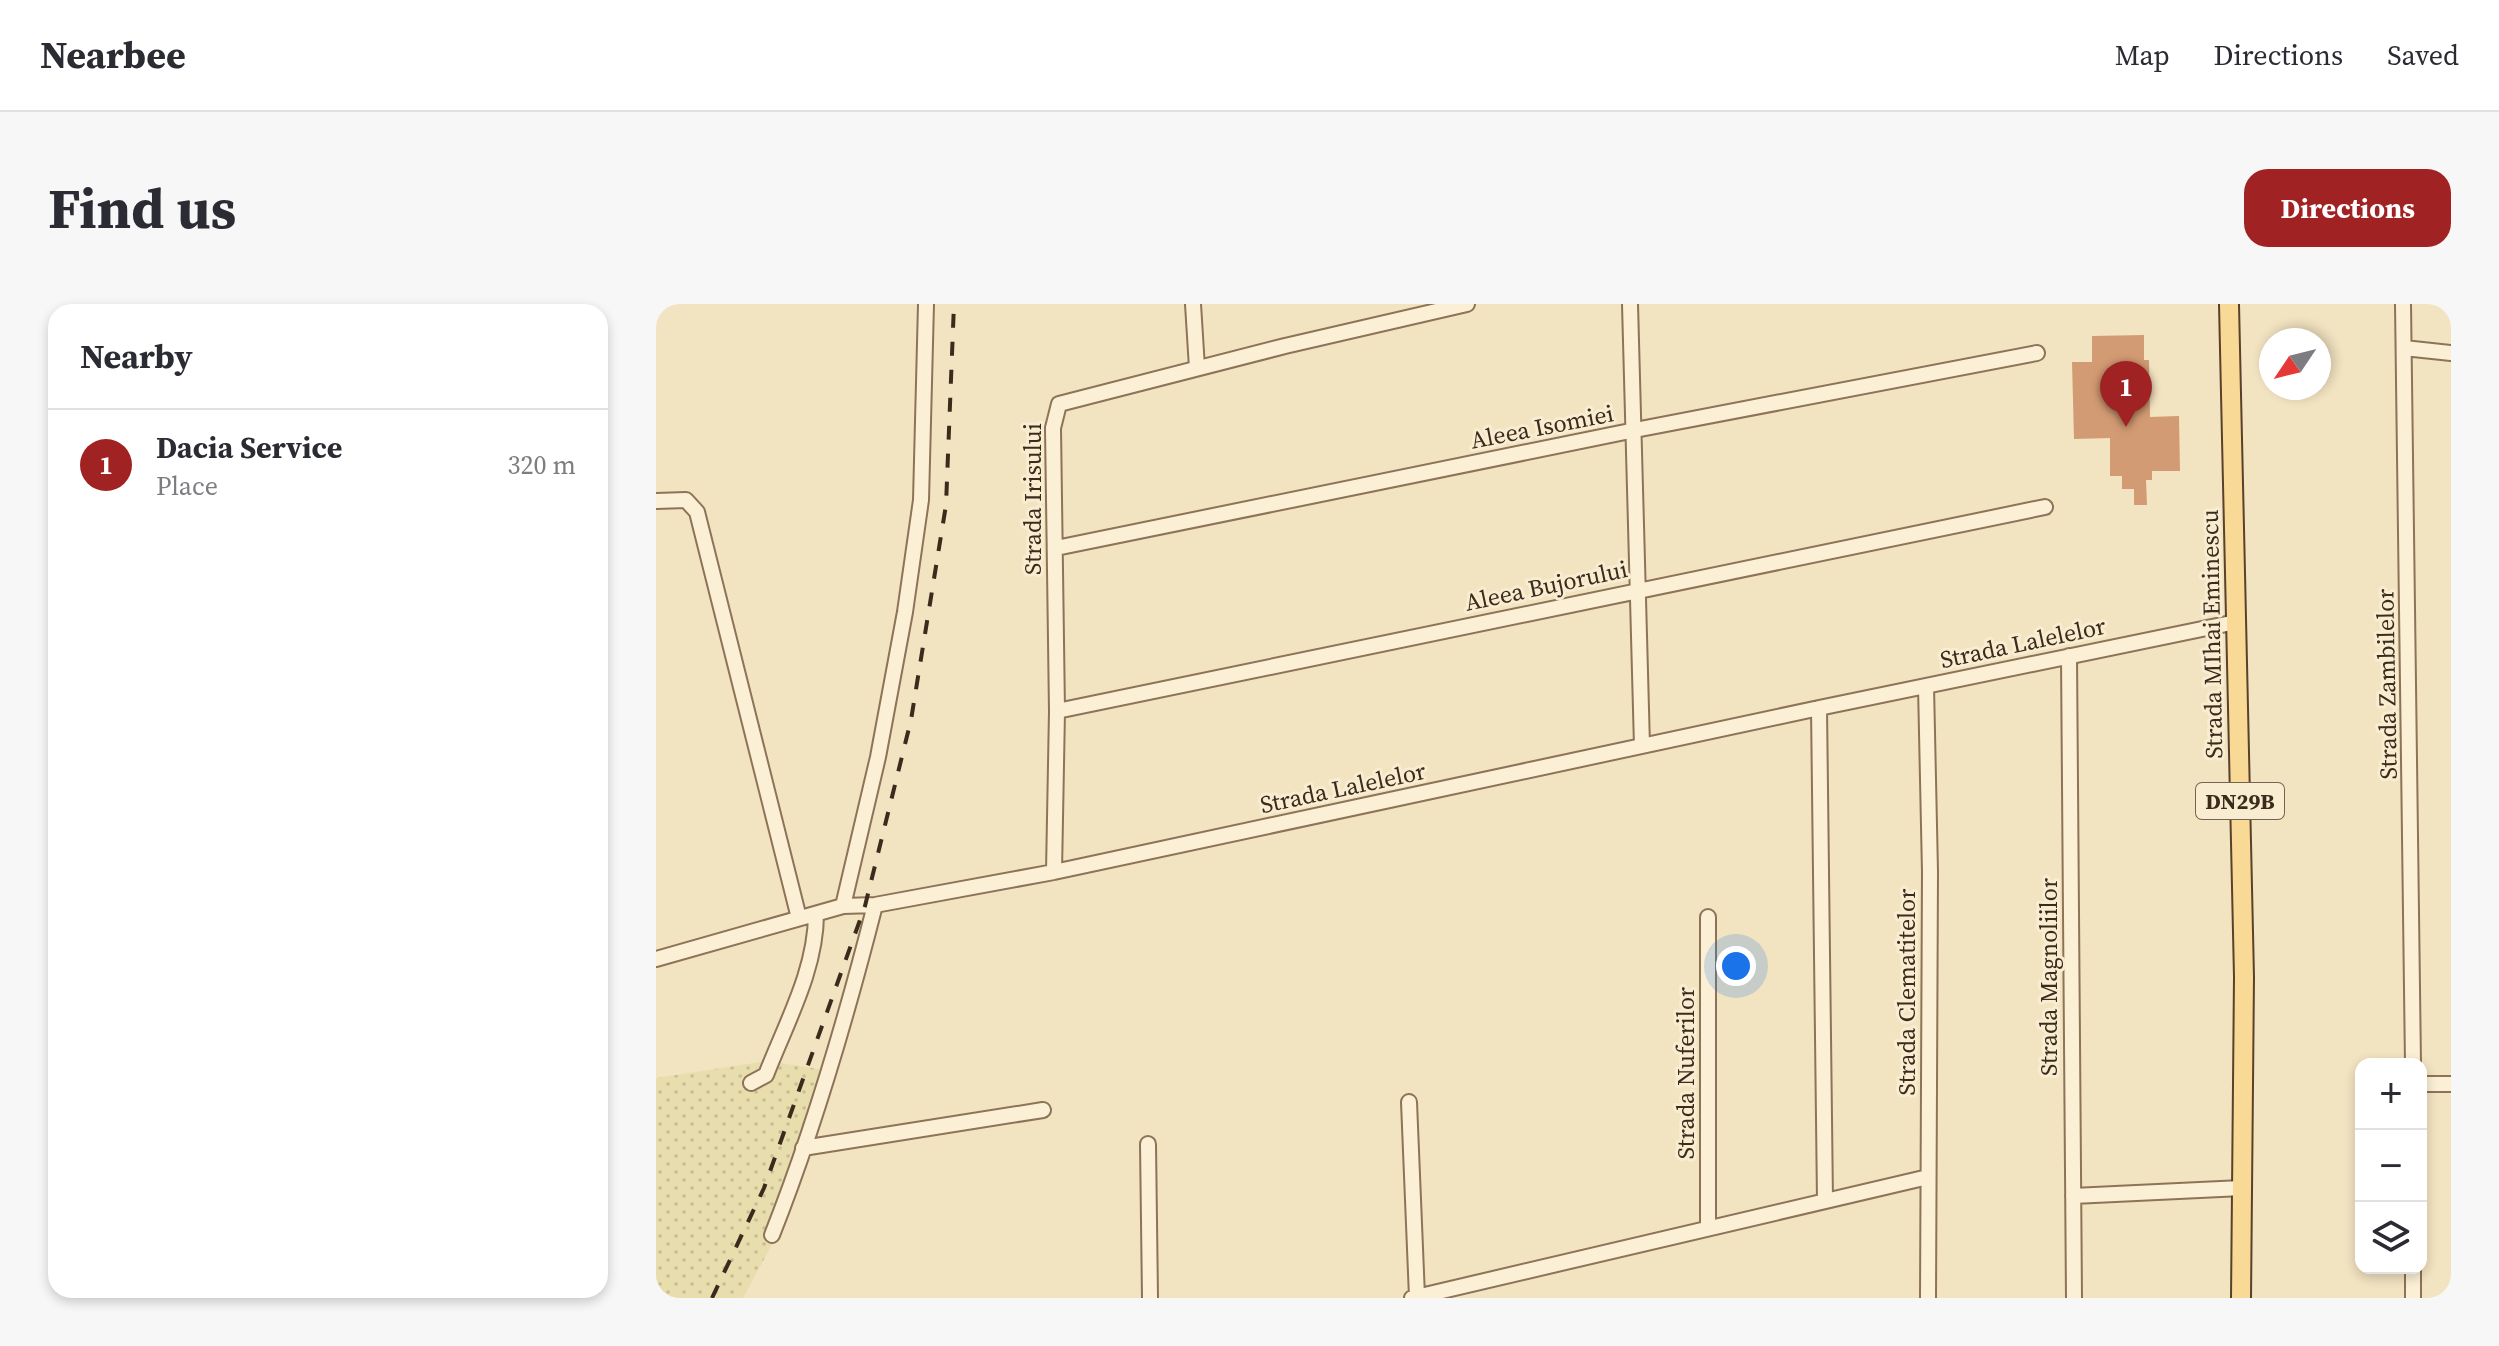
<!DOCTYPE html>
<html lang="en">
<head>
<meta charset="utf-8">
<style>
  body { margin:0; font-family:"Source Serif 4",serif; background:#f7f7f7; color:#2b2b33 }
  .controls { position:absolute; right:24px; bottom:24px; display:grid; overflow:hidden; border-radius:16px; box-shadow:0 4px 12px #0003 }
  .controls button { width:72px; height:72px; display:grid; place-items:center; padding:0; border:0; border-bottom:2px solid #e1e1e2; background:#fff; color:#2b2b33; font:40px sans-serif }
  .compass { position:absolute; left:1603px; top:24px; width:72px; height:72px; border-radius:50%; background:#fff; box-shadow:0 4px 12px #0003; rotate:235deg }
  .you { position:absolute; left:1080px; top:662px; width:28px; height:28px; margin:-20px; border:6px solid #fff; border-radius:50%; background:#1a73e8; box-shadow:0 0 0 12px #1a73e833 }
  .badge { display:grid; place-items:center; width:52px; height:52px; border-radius:50%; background:#a12223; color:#fff; font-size:26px; font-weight:700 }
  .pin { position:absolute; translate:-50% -66px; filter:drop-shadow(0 2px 4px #0008) }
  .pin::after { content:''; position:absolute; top:42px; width:28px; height:24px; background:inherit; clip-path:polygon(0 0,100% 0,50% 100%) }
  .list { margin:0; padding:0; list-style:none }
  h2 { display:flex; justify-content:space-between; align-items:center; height:104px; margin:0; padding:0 32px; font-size:34px }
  h2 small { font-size:26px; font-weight:400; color:#7c7c81 }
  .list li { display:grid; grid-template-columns:52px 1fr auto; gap:24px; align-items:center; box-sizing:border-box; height:112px; padding:0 32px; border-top:2px solid #e1e1e2 }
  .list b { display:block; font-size:30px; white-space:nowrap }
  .list p { margin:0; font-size:26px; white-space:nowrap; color:#7c7c81 }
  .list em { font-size:26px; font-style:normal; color:#7c7c81 }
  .icon { flex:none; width:44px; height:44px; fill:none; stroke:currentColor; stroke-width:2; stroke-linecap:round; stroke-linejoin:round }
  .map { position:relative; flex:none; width:1795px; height:994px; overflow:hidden; border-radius:24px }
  header { display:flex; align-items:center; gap:48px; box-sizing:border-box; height:112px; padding:0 40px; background:#fff; border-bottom:2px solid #e1e1e2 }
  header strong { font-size:38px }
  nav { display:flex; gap:44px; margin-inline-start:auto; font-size:28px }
  .intro { display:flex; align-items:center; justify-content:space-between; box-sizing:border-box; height:192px; padding:0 48px }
  h1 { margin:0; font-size:56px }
  .button { padding:20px 36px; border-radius:24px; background:#a12223; color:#fff; font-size:28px; font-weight:700 }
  main { display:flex; gap:48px; padding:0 48px }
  aside { flex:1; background:#fff; border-radius:24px; box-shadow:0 4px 12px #0003 }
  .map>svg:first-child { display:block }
  .farmland { fill:url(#farmland-dots) }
  .building { fill:#d39b73 }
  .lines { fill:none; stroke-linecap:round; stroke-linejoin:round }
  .minor-casing { stroke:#8d7357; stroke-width:18 }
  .major-casing { stroke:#5a412b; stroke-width:22 }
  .minor { stroke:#fbf0d5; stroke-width:14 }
  .major { stroke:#f8d995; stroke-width:18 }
  .rail { stroke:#3b2b1c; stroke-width:4; stroke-dasharray:14 14; stroke-linecap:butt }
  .labels { text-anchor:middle; stroke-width:6; stroke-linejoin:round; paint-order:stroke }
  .shield { fill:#f8edd1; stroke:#746552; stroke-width:2 }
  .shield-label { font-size:22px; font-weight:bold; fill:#3b2b1c }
  .street-label { font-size:24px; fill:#3b2b1c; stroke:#f8edd1 }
</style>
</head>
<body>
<header>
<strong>Nearbee</strong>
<nav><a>Map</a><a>Directions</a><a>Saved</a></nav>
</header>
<div class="intro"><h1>Find us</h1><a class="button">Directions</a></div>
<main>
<aside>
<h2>Nearby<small></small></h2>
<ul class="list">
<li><span class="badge">1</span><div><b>Dacia Service</b><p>Place</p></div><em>320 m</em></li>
</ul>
</aside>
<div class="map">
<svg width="1795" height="994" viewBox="0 0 1795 994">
  <defs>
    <pattern id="farmland-dots" width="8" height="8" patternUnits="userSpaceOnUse" patternTransform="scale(2)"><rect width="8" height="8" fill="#e8dead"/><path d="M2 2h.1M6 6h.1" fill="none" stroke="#c8bf94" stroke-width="1.8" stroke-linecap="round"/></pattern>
  </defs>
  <rect width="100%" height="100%" fill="#f2e3c1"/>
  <!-- farmland -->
  <path class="farmland" d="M112,757l69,11 -61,165 -33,61h-87v-220z"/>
  <!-- building -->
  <path class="building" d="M1488,31v25h5l1,57 29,-1 1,55h-28v9h-6l1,25h-13v-16h-12v-13h-12v-38l-36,1 -2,-77h20v-26z"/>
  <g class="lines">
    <defs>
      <path id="minor" d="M537,0l4,64
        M974,0l12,442
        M1747,0l10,760
        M1748,44l47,5
        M0,197l30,-1 11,12 102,406
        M400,244l579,-118 402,-77
        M1413,352l5,642
        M1270,382l4,186 -2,426
        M1163,404l6,492
        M401,407l988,-204
        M398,568l3,-161 -4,-283 6,-24 226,-58 182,-42
        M187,602l35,-149 27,-145 16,-112 5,-196
        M1052,613v311
        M0,655l187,-53 32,-1 179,-33 765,-164 417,-86
        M95,779l15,-8c20,-52 50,-105 50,-161
        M1765,780h30
        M753,798l8,195
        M492,840l2,154
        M147,844l240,-38
        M1417,892l169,-8
        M116,931c42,-106 75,-220 103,-330
        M756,994l516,-121
        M1757,994v-30"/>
      <path id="major" d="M1573,0l15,673 -3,321"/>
    </defs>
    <!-- minor casing -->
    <use href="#minor" class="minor-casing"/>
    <!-- major casing -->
    <use href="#major" class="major-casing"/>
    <!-- minor -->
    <use href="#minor" class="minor"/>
    <!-- major -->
    <use href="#major" class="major"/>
    <!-- rail -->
    <path class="rail" d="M56,994l52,-110 101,-282 46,-186 35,-215 8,-201"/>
  </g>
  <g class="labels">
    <!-- shield labels -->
    <rect class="shield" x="1540" y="479" width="88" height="36" rx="6"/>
    <g class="shield-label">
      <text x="1584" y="505">DN29B</text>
    </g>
    <!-- street labels -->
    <g class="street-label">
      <text transform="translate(886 123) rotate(-11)" y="8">Aleea Isomiei</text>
      <text transform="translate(377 195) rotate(-90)" y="8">Strada Irisului</text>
      <text transform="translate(890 282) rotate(-12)" y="8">Aleea Bujorului</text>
      <text transform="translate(1556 330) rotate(-91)" y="8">Strada MIhai Eminescu</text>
      <text transform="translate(1367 339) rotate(-12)" y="8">Strada Lalelelor</text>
      <text transform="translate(1731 380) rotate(-91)" y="8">Strada Zambilelor</text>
      <text transform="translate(687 484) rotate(-12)" y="8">Strada Lalelelor</text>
      <text transform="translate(1393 673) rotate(-90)" y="8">Strada Magnoliilor</text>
      <text transform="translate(1251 688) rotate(-90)" y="8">Strada Clematitelor</text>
      <text transform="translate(1030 769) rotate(-90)" y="8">Strada Nuferilor</text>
    </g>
  </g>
</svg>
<div class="controls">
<button>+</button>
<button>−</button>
<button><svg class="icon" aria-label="layers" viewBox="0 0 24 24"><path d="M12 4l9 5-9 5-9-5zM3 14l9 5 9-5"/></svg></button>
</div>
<svg class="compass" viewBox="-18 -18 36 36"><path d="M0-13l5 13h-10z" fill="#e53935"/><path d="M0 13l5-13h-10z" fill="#7c7c81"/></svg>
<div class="you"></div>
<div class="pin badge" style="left:1470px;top:123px">1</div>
</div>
</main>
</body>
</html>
